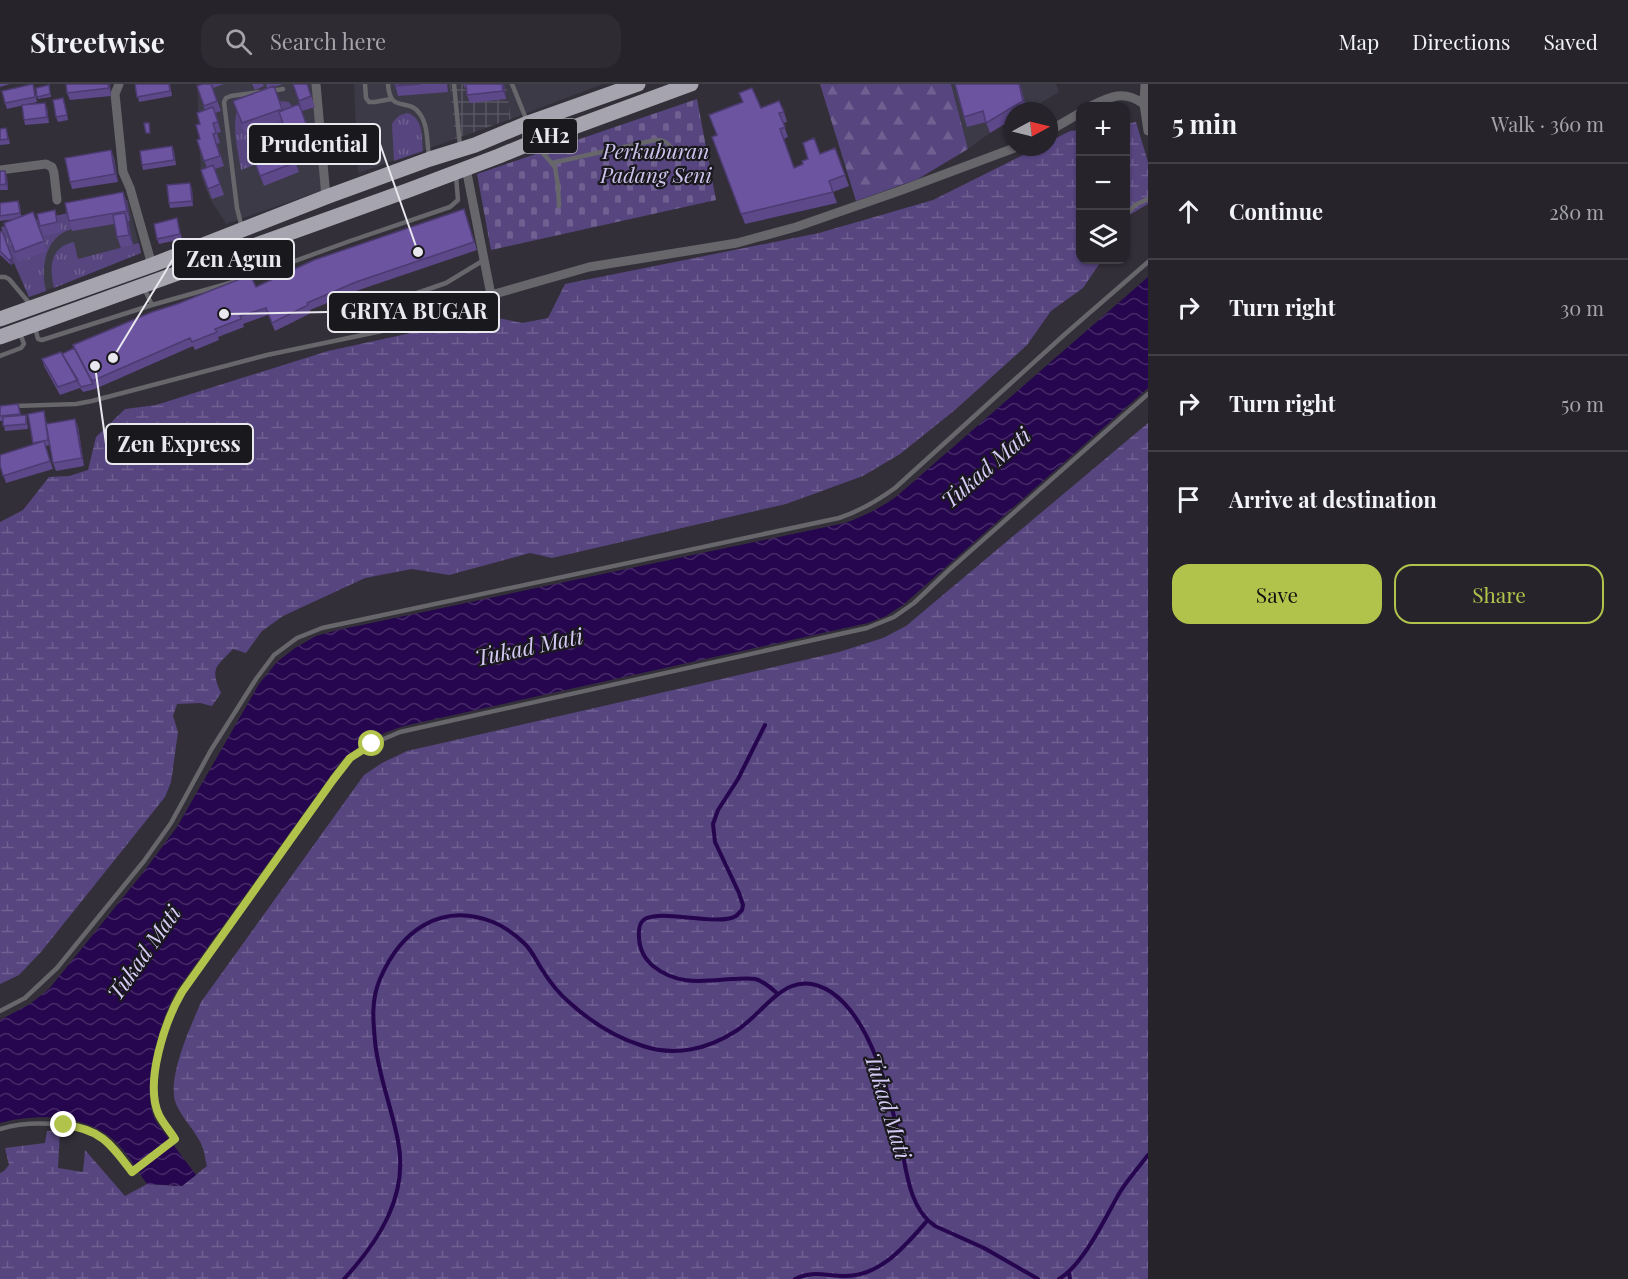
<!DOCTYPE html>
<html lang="en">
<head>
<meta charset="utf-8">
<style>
  body { margin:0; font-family:"Playfair Display",serif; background:#2e2b33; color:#f1f3f6 }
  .controls { position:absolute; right:18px; top:18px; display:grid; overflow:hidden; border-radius:12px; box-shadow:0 2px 4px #0004 }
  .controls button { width:54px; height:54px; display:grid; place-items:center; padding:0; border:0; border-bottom:2px solid #424047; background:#26232b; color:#f1f3f6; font:30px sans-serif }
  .compass { position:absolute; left:1004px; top:18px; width:54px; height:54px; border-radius:50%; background:#26232b; box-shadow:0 2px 4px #0004; rotate:83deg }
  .stop { position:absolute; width:18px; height:18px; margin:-14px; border:4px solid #b2c34c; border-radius:50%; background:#fff }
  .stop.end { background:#b2c34c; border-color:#fff; box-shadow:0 2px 6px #0008 }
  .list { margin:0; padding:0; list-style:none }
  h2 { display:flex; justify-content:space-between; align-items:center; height:78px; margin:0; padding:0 24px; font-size:26px }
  h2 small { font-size:20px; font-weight:400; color:#a4a4a9 }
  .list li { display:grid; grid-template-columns:39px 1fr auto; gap:18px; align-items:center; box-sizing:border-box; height:96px; padding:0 24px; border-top:2px solid #424047 }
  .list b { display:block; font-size:22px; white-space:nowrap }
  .list em { font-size:20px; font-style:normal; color:#a4a4a9 }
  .actions { display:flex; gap:12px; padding:18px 24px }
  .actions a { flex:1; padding:14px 0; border:2px solid #b2c34c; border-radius:18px; text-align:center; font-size:21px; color:#b2c34c }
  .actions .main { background:#b2c34c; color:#111 }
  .icon { flex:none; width:33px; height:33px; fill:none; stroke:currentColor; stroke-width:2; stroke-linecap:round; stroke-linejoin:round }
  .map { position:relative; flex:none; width:1148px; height:1195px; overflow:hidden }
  header { display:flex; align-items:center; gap:36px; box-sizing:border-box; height:84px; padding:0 30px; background:#26232b; border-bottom:2px solid #424047 }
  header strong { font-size:28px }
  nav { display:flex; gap:33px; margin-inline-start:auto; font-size:21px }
  .search { width:420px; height:54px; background:#2e2b33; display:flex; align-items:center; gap:15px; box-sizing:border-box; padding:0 21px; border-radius:18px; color:#a4a4a9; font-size:22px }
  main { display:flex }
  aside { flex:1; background:#26232b }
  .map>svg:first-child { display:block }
  .built { fill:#3d3a48 }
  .industrial { fill:url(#industrial-grid) }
  .grass { fill:url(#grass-tufts) }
  .forest { fill:url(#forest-firs) }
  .wetland { fill:url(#wetland-marsh) }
  .cemetery { fill:url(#cemetery-stones) }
  .water { fill:url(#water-waves) }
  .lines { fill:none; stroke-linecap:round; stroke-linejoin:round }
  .stream { stroke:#26064e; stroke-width:4 }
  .service { stroke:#67666b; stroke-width:4.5 }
  .minor { stroke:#67666b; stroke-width:9 }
  .trunk { stroke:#a6a4af; stroke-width:15 }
  .wall { fill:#5d488a }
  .shaded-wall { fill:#4c3b70 }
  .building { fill:#6c54a0; stroke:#4c3b70; stroke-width:1.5 }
  .route { stroke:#b2c34c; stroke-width:8 }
  .labels { text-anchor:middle; stroke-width:4.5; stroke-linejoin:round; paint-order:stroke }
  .shield { fill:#19181c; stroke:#abaaaf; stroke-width:1.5 }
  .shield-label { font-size:20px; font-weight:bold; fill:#e9e8ee }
  .park-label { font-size:21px; font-style:italic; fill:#cfc4ef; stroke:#19181c }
  .water-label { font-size:22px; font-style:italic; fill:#d7ccf7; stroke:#19181c }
  .leader { fill:none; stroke:#e9e8ee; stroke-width:2 }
  .callout-dot { fill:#e9e8ee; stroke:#19181c; stroke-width:2 }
  .callout { fill:#19181c; stroke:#e9e8ee; stroke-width:2 }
  .callout-label { font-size:22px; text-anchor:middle; font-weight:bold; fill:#e9e8ee }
</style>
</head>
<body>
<header>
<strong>Streetwise</strong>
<div class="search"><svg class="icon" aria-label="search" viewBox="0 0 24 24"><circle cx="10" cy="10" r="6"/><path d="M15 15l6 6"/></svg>Search here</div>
<nav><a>Map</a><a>Directions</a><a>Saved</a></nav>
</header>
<main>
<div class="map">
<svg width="1148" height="1195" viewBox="0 0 1148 1195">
  <defs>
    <pattern id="industrial-grid" width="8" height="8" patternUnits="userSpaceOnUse" patternTransform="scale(1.5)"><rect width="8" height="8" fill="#3d3a48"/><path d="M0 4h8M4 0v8" fill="none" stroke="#595663"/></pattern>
    <pattern id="grass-tufts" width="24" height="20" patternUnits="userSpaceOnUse" patternTransform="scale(1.5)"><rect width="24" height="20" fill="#57457f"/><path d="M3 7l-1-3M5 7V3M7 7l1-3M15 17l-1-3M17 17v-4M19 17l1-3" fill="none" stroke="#6f6091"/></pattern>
    <pattern id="forest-firs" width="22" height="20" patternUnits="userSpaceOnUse" patternTransform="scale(1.5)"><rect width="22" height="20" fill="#57457f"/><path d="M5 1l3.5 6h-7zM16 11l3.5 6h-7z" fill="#6f6091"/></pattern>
    <pattern id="wetland-marsh" width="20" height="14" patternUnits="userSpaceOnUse" patternTransform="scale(1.5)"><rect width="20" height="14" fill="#57457f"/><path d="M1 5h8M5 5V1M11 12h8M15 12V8" fill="none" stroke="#6f6091"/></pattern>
    <pattern id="cemetery-stones" width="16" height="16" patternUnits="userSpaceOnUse" patternTransform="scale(1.5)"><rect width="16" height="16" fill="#57457f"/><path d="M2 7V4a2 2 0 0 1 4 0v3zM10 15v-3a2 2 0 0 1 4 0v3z" fill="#6f6091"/></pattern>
    <pattern id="water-waves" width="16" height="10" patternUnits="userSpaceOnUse" patternTransform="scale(1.5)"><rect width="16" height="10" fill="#26064e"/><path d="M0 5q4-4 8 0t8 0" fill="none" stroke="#462a68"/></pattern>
  </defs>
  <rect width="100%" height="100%" fill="#322f39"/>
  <!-- built -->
  <path class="built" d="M197,0h116l10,106 -97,34 -17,-27 -8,-22z
    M354,0h96l5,55 -97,34z
    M506,0h97l-92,35z
    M951,0h105l3,8 -32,19h-14v8l-23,14 -22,16z
    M128,116l13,53 -112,44 -15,-34 -13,-36 64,-12v-4z"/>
  <!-- industrial -->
  <path class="industrial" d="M450,0h56l5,35 -56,20z"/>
  <!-- grass -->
  <path class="grass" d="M279,17l10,1 5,8v42h-2l-1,-1 -50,19c-3,-19 -9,-41 -4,-59l9,22z
    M408,29c16,7 13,22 15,38l-29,10 -2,-37c4,-7 9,-10 16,-11z
    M69,129l3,16c-27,7 -32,39 -26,62l-17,6 -15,-34 -13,-36z
    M74,158l4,17 61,-16 2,10 -87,35c-5,-21 -4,-41 20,-46z"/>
  <!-- forest -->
  <path class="forest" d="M820,0h131l17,65 -50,30 -62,22z"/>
  <!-- wetland -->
  <path class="wetland" d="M1136,38l12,40v42l-22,13v-93z
    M1080,46v130h22l-19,28 -32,23 -24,34 -72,65 -55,44 -37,22 -77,28 -234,54 -22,-5 -81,22 -37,-6 -47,9 -82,38 -21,15 -16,22 -13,-4c-18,19 -23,19 -12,44l-9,13 -12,-3 -23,1 -4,12 5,16 -7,50 -6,15 -124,155 -22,23 -19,9v-462l23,-12 26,-33 20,-1 19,-6 8,-33 29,-28 31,-4 172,-54 161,-35 33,7 26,-5 17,-34 254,-51 114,-33 106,-53h10v-5l21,-11z
    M1148,339v856h-1148v-106l4,-2 5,-6 -4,-17 40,-5 2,-12h13l-2,37 25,4 2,-22 40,46 22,-12 35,2 25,-20c-2,-6 -2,-12 -4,-18 -6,-16 -20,-28 -27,-44 -10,-25 15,-78 25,-102l163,-227 18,-12 25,-12 432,-99 44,-14 23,-12z"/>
  <!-- cemetery -->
  <path class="cemetery" d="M697,15l19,101 -225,50 -14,-76z"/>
  <!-- water -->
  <path class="water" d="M1148,193v111l-245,217 -17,11 -18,7 -460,102c-28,8 -45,17 -67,36l-164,229c-17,29 -35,92 -24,125 2,7 8,13 12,19 11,14 21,28 31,41l-14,11 -35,-2c-10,-14 -19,-30 -31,-42 -29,-28 -79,-29 -116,-19v-103l30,-16 19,-15 93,-115 35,-47 82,-143 18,-22 18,-14 21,-12 22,-6 507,-107c19,-7 36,-15 52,-27z"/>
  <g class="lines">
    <!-- stream -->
    <path class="stream" d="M765,641l-27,54 -20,31 -5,14 2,18 24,51 4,12 -1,5c-2,2 -4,4 -6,6 -15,9 -59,-2 -78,0 -10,1 -18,2 -19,14 -1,14 3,27 14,36 25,20 50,15 79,13 7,0 15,-1 23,0 9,2 16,9 23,15
      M1069,1189l1,6
      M344,1195c35,-38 65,-84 54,-138 -6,-33 -20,-66 -23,-100 -2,-21 -4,-41 5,-62 20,-47 60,-78 113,-57 12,5 23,13 32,22 7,7 11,16 16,24 8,13 17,25 29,35 21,19 47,35 73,43 32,11 65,3 93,-15 31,-20 52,-67 95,-39 43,29 60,110 71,158 5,26 9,60 33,76l49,22 54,31
      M795,1195c18,-9 31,-3 50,-3 36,0 60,-30 82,-55
      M1059,1195c25,-15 46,-61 61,-87 8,-13 19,-25 28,-37"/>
    <!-- service -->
    <path class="service" d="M365,0l1,14 3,4h6l16,-3
      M388,0c2,31 20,12 32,30 8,11 7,29 9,42
      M454,0l6,62
      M512,0l15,37
      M271,7l12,-2
      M535,60l20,23 3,19 1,20
      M552,79l103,-23c11,-1 14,5 20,13
      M1126,131l9,-10 13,-6
      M242,144l-5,-20 -13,-106 2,-4 5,-2 28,-4
      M247,167l11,24
      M0,193h5l4,2 21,25
      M248,194l102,-37 100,-34 8,-7 -2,-24
      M144,204l8,17
      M331,241l63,-24 52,-18 38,-23
      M35,243l3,12 4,1 110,-35 85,-24
      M0,272l21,-8 3,-4 -4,-11
      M15,322l61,-2 16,-3 175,-46 158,-33 59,-15 6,-5 1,-6
      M0,927l25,-13 32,-30 87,-107 27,-38 40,-73 45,-71 18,-24 23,-17 25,-10 517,-110c21,-7 38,-17 56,-30l169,-153 84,-73
      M0,1045c30,-9 84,-8 109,13 9,8 16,21 23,30l43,-33c-5,-8 -12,-16 -16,-24 -15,-32 6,-94 23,-123l168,-234 22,-14 28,-12 467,-104 27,-11 20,-14 35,-33 199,-176"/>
    <!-- minor -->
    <path class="minor" d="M119,0l-4,10 8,78 7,16 22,77
      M316,0l10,113
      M1145,0l-1,20 4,27
      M1091,22c20,-10 33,-16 53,-2
      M1049,47l31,-18
      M466,84l25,127 98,-28 148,-24 59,-16 106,-37 115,-43
      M0,86l46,-6 6,3 2,6 3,27"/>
    <!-- trunk -->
    <path class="trunk" d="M0,235l152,-54 174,-68 104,-38 45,-14 53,-22 110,-39
      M0,253l409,-147 90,-34 34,-14 158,-58"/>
  </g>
  <!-- wall -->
  <path class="wall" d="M0,0h10l-10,3z
    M33,0l4,18 -30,7 -2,-6z
    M110,0l1,12 -41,4 -3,-7z
    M135,0h35l2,12 -33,6z
    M211,0l10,27 -6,2 6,19 -4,1 3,10 -3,1 7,22 -9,3 9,26 -12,4 -11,-29 6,-2 -10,-28 3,-1 5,-29 -8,-24z
    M212,0h12l-11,4z
    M252,0h11l1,2 -9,4z
    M266,0h17l-9,3 9,24 16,-7 17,46 -20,8 -14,-38 -37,14 -12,-33 34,-13z
    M293,0h14l8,23 -13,4z
    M395,0h52l1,8 -50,4z
    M463,0h41l2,15 -36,4 -3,-8 -1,-7h-1z
    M955,0h65l7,27h-14v8l-23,14 -4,-11 -19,5 -3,-10z
    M49,1l2,12 -13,2 -1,-2z
    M45,19l2,5 2,15 -24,2 -1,-5z
    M65,19l3,17 -10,2 -2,-5z
    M761,24l23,4 3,10 -4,1 5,14 -4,2 10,29 9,-4 17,-10 15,-6 14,38 -16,6 4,11 -92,21 -33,-87 5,-2 -8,-20z
    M6,44l4,16 -10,1v-16z
    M287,56l12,32 -35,14 -12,-32z
    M172,62l2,5 2,14 -33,5 -1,-5z
    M111,66l3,8 4,24 -46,7 -2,-7z
    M0,87l7,5 1,14h-8z
    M192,104l1,18 -23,2 -1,-5z
    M123,108l4,10 3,19h-2l5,24 -12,3 -4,-11 -3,-13 -42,7 -3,-10z
    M18,117l2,5 1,10 12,-4 14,39 -29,11 -14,-39 10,-4 -14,2v-18z
    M55,126l6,22 -17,4 -4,-10z
    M467,133l10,33 -118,40 -49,20 1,3 -36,18 -7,-16 -25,9 1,3 -26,10 1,3 -24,10 -2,-4 -98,43 -12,3 -3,-4 -20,7 -16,-29 -2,-7 20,-5 194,-67z
    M177,134l5,21 -23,5 -2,-5z
    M2,147l12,32 -3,2 -11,-10v-23z
    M0,322l20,3 1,7 5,-1 1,6 1,8 -23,2 -2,-10h-3z
    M28,330l17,2 2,8 31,2 6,40 -28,5 -3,-8 -3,-18 -5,1 8,23 -47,14 -6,-18 33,-21z"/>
  <!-- shaded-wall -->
  <path class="shaded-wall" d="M108,0h2l1,12z
    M502,0h2l2,15 -3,-8z
    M1019,0h1l7,27 -4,-10z
    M45,19l2,5 2,15 -2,-6z
    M111,66l3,8 4,24 -3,-8z
    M5,87l2,5 1,14 -2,-6z
    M190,99l2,5 1,18 -1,-5z
    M123,108l4,10 3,19 -3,-10z
    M125,129l4,10 4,22 -4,-10z
    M12,174l2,5 -3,2 -2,-5z
    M75,335l3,7 6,40 -2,-8z"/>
  <!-- building -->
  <path class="building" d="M33,0l2,13 -30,6 -3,-12z
    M66,0h42l1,4 -42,5z
    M135,0h34l1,7 -33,6z
    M203,0h8l6,17 -13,5 -7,-20z
    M293,0h14l4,12 -12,5z
    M395,0h26l-26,2z
    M466,0h36l1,7 -36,4z
    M955,0h64l4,17 -37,22 -3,-12 -19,6z
    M49,1l1,9 -13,3 -1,-9z
    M274,2l8,23 -40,14 -9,-22z
    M752,4l9,20 18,-7 5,11 -5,1 6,14 -5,2 14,39 9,-4 -1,-3 6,-2 -5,-16 11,-5 6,16 15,-6 10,27 -16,6 4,11 -92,22 -29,-77 5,-2 -8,-20 34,-13 -4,-9z
    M63,14l4,17 -11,2 -3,-17z
    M45,19l2,14 -23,3 -2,-15z
    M299,20l13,36 -20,8 -13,-36z
    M213,23l5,15 -5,1 3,10 -3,1 7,22 -16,5 -7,-21 3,-1 -4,-14 4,-1 -3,-11z
    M144,39h5l1,10h-4z
    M6,44l2,11 -8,1v-11z
    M287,56l9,22 -36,14 -8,-22z
    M172,62l2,14 -32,5 -2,-14z
    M111,66l4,24 -45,8 -5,-24z
    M213,81l7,19 -12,5 -7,-19z
    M0,87h5l1,13 -6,1z
    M190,99l2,18 -23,2 -2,-18z
    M123,108l4,19 -58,10 -4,-18z
    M18,117l2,12 -20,3v-13z
    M464,125l10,33 -118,40 -49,21 1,2 -36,18 -6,-15 -26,8 1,3 -26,10 2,3 -25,10 -2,-4 -98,43 -19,-36 79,-33 25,-8 73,-29 6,12 58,-27z
    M55,126l2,12 -17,4 -3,-12z
    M33,128l11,29 -29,11 -11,-29z
    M125,129l4,22 -12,2 -4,-22z
    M177,134l3,16 -23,5 -3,-15z
    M2,147l10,27 -3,2 -9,-9v-19z
    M74,264l19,36 -12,3 -19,-33z
    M61,268l17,28 -20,7 -16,-28z
    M18,320l2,10 -20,2v-10z
    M44,327l4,29 -15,3 -5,-29z
    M26,331v9l-23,2v-9z
    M75,335l7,39 -29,5 -7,-39z
    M44,357l6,20 -47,15 -3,-11v-10z"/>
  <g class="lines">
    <!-- route -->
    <path class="route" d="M64,1041c37,4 47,19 68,47l43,-33c-5,-8 -12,-16 -16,-24 -15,-32 6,-94 23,-123l151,-212 17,-22 22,-14"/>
  </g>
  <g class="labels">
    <!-- shield labels -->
    <rect class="shield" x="523" y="35" width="54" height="34" rx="4.5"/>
    <g class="shield-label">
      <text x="550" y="59">AH2</text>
    </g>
    <!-- park labels -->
    <g class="park-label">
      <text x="656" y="75">Perkuburan<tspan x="656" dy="24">Padang Seni</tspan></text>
    </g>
    <!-- water labels -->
    <g class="water-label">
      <text transform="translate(986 384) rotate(-41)" y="8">Tukad Mati</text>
      <text transform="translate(529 563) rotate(-12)" y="8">Tukad Mati</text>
      <text transform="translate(144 869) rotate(-55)" y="8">Tukad Mati</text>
      <text transform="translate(888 1022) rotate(73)" y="8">Tukad Mati</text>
    </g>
  </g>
  <!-- callouts -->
  <path class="leader" d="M418 168L380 60M113 274L173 175M224 230L328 228M95 282L106 360"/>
  <g class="callout-dot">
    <circle cx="418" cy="168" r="6"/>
    <circle cx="113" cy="274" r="6"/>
    <circle cx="224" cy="230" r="6"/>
    <circle cx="95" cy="282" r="6"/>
  </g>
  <g class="callout">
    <rect x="248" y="40" width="132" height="40" rx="6"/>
    <rect x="173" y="155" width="121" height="40" rx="6"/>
    <rect x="328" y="208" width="171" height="40" rx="6"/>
    <rect x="106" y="340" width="147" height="40" rx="6"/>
  </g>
  <g class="callout-label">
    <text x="314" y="68">Prudential</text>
    <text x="234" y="183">Zen Agun</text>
    <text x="414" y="235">GRIYA BUGAR</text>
    <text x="179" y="368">Zen Express</text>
  </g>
</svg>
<div class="controls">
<button>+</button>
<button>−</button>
<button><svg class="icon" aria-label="layers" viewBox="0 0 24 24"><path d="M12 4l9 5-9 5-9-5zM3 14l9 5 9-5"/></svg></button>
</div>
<svg class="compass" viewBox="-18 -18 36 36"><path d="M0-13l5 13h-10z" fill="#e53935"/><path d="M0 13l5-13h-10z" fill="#a4a4a9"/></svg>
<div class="stop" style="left:372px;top:660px"></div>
<div class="stop end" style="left:64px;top:1041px"></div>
</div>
<aside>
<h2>5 min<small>Walk · 360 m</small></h2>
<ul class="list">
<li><svg class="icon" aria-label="ahead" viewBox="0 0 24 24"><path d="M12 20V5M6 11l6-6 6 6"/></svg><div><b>Continue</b></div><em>280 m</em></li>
<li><svg class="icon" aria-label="right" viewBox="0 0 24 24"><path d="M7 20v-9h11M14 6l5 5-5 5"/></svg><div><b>Turn right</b></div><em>30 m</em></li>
<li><svg class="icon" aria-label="right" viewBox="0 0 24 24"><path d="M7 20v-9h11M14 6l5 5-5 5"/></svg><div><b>Turn right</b></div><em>50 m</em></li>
<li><svg class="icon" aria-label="arrive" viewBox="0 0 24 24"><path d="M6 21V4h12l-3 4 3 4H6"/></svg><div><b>Arrive at destination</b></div></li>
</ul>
<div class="actions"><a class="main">Save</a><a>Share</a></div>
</aside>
</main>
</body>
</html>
